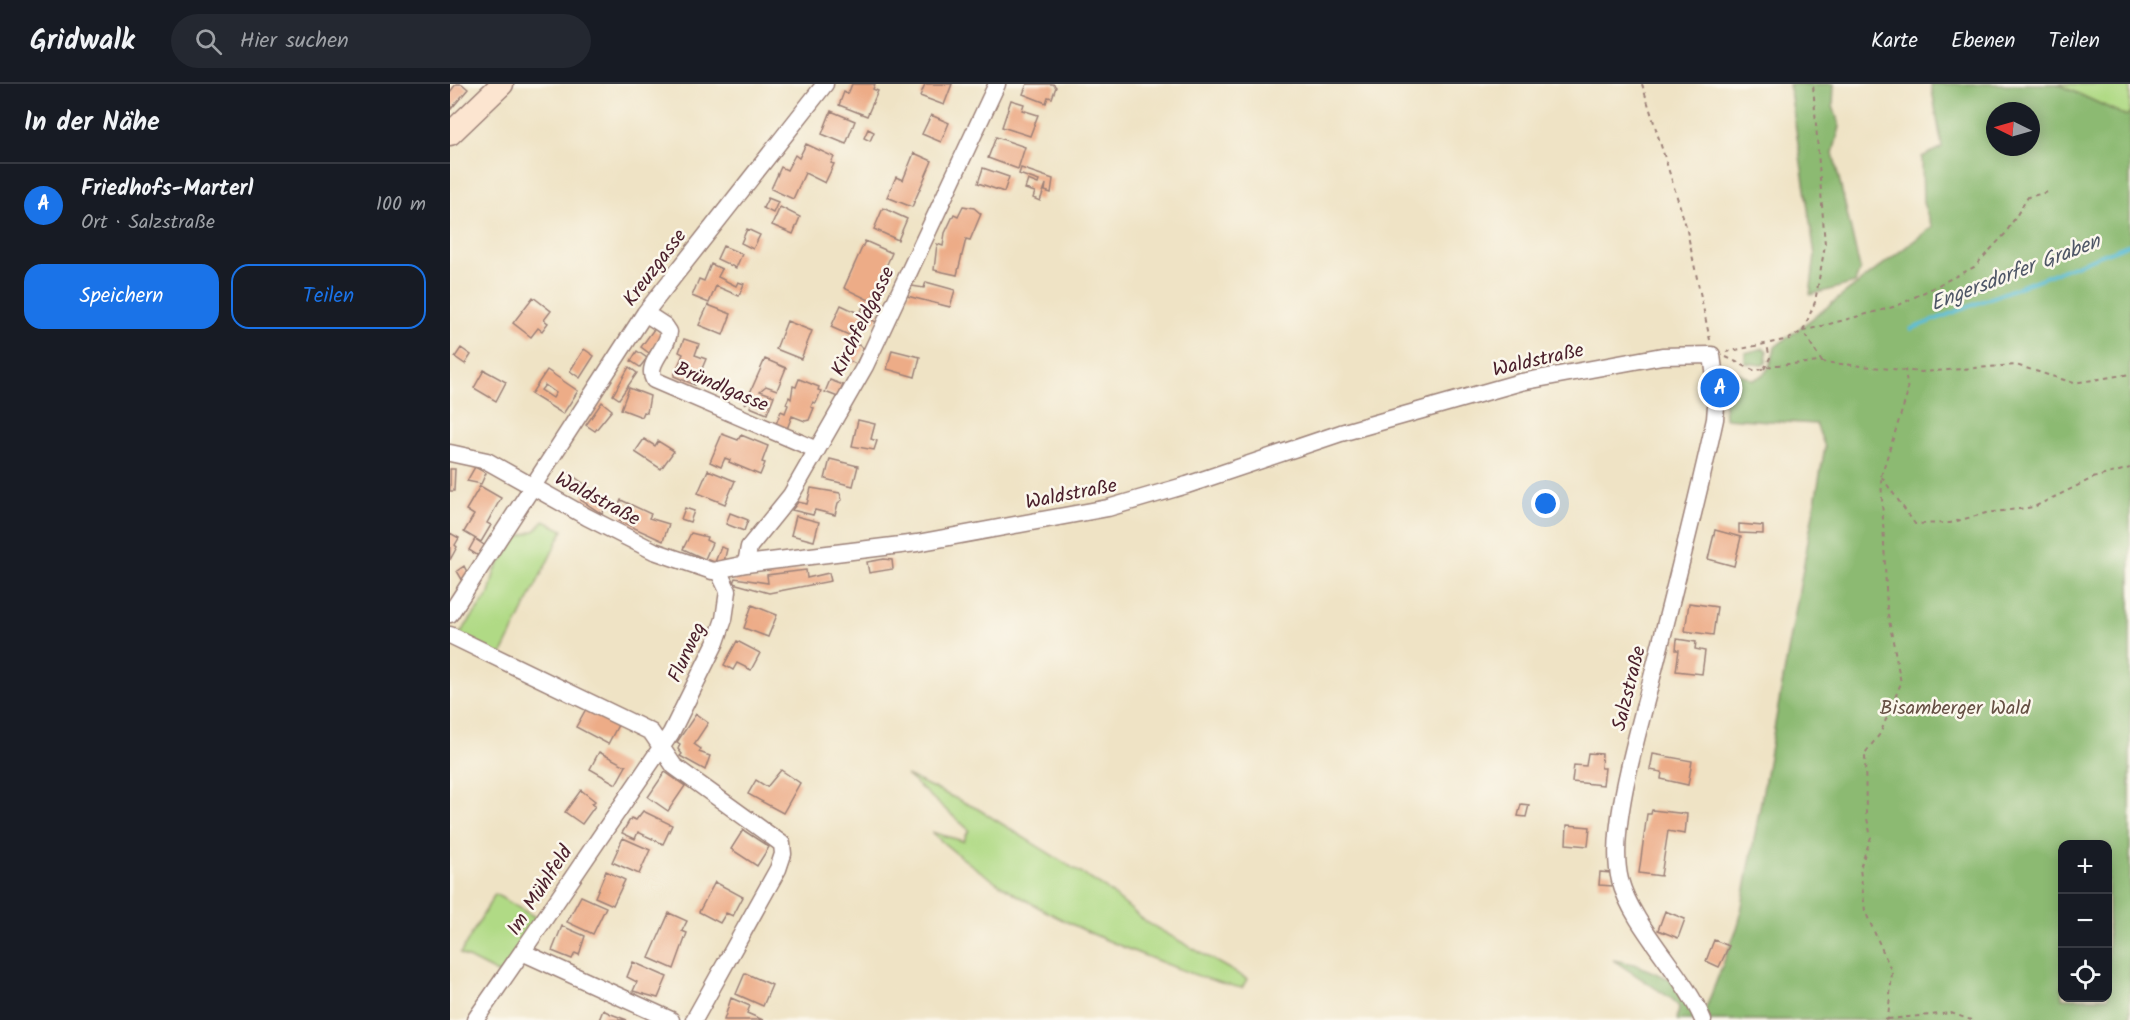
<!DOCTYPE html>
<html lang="de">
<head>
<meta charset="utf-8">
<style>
  body { margin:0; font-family:Kalam,sans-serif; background:#242831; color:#f1f3f6 }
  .controls { position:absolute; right:18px; bottom:18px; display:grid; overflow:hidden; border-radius:12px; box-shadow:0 3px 15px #0003 }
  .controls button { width:54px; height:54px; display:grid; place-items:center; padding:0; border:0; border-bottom:2px solid #363941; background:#171b24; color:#f1f3f6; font:30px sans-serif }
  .compass { position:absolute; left:1536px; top:18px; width:54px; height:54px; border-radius:50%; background:#171b24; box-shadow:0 3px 15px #0003; rotate:275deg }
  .you { position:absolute; left:1096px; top:420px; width:21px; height:21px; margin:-15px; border:4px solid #fff; border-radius:50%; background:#1a73e8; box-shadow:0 0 0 9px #1a73e833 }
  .badge { display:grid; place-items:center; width:39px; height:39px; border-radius:50%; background:#1a73e8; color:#fff; font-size:20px; font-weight:700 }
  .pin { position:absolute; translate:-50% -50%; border:3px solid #fff; box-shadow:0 2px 6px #0006 }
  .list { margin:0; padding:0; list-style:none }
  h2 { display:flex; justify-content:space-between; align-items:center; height:78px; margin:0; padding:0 24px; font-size:26px }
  h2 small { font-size:20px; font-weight:400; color:#9ea1a6 }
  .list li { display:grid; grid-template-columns:39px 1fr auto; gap:18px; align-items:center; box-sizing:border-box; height:84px; padding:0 24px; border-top:2px solid #363941 }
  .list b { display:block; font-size:22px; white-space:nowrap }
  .list p { margin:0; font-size:20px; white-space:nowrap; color:#9ea1a6 }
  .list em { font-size:20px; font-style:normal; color:#9ea1a6 }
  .actions { display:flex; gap:12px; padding:18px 24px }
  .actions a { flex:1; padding:14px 0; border:2px solid #1a73e8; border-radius:18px; text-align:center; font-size:21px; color:#1a73e8 }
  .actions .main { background:#1a73e8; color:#fff }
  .icon { flex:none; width:33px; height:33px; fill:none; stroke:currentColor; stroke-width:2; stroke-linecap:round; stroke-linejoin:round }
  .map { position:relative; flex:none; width:1680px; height:936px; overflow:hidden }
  header { display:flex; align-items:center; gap:36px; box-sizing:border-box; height:84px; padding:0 30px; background:#171b24; border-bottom:2px solid #363941 }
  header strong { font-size:28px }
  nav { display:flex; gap:33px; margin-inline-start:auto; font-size:21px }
  .search { width:420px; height:54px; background:#242831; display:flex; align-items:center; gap:15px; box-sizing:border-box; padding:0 21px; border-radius:33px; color:#9ea1a6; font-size:22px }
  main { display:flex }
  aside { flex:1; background:#171b24 }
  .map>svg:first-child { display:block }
  .green { fill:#b0da85; stroke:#7d7c58; stroke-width:1.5 }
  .forest { fill:#8cba72; stroke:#6b6c4e; stroke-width:1.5; fill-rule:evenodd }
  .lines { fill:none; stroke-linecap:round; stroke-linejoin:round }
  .stream { stroke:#56bbd5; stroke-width:4 }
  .building { fill:#edac87; fill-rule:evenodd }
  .minor-casing { stroke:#9c8178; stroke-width:19 }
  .secondary-casing { stroke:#9c8178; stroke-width:25 }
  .path { stroke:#9c8178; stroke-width:2; stroke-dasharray:4.5 4.5; stroke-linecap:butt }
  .minor { stroke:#fff; stroke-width:16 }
  .secondary { stroke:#fce5d0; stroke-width:22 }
  .labels { text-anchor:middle; stroke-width:5; stroke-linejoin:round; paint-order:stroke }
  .street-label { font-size:20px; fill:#4a1f2b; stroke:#fbf7ec }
  .park-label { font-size:20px; fill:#644e42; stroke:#fbf7ec }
  .water-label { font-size:21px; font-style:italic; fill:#4e5666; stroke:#fbf7ec }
</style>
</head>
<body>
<header>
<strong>Gridwalk</strong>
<div class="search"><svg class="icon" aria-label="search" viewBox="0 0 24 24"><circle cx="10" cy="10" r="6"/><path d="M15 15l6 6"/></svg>Hier suchen</div>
<nav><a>Karte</a><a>Ebenen</a><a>Teilen</a></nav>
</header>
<main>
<aside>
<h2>In der Nähe<small></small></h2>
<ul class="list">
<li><span class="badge">A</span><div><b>Friedhofs-Marterl</b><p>Ort · Salzstraße</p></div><em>100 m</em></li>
</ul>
<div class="actions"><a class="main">Speichern</a><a>Teilen</a></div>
</aside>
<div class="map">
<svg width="1680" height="936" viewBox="0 0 1680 936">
  <rect width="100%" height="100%" fill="#fbf7ec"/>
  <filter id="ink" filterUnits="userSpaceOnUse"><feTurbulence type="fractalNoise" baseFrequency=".0167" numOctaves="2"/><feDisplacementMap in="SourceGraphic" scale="12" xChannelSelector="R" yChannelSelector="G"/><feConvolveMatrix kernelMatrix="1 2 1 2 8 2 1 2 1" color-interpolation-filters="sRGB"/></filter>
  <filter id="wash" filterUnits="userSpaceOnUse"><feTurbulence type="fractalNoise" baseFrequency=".008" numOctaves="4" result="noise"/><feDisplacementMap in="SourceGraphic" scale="24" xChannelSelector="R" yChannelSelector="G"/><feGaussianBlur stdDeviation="1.35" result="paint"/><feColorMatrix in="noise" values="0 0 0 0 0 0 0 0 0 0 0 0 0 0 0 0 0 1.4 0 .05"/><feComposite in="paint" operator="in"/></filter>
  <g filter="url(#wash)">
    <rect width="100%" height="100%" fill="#efe3c5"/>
    <!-- green -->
    <path class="green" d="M1607,0h73v29l-4,3z
      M94,437l19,9 -63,128 -43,-20 32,-44 6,-24 23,-33 18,-7z
      M456,691l72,34 127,79 41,34 101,57 -5,9c-30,-6 -58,-17 -86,-28 -82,-31 -160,-69 -225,-128l32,9 6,-11z
      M45,810l47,27 -37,56 -45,-23z"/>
    <!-- forest -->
    <path class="forest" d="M1339,0h45l-1,22 7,21 -7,26 27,116 -5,14 -45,12 5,-40z
      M1481,0h126l69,32 4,-3v907h-423l-3,-7 35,-90 86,-476 -9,-23 -91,-6 -4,-50 3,-2 29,14c17,-7 18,-16 22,-33l157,-120 -9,-24 -1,-46 20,-10zM1545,27h36v36h-36zM1612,760h46v154h-46z
      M1314,264l3,3 -1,12 -4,2 -17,-2v-10z
      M1163,876l21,4 41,17 24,39h-22l2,-13 -6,-7z"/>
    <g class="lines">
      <!-- stream -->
      <path class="stream" d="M1461,245l219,-85"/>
    </g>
    <g id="blocks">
      <!-- building -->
      <path class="building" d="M6,0h6l6,5 -17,20 -1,-17z
        M402,0h23l-2,5 5,2 -11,25 -28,-11 5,-13 4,2z
        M475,0h27l-8,21 -24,-9z
        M577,0h26l3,3 -4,11 -4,-1 -2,6 -23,-9z
        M561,16l13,4 -2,6 16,5 -8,21 -28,-9z
        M381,27l24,10 -9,23 -24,-10z
        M481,31l18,8 -8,19 -19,-8z
        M418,45l6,3 -4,9 -6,-3z
        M546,53l29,10 -7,22 -30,-11z
        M356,60l28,13 -3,6 3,1 -9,19 -20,-10 -12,26 -22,-10 10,-22 6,3 8,-15 4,3z
        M464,69l18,8 -20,46 -25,-10 9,-20 7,3z
        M533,84l26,9 -5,15 -26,-9z
        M571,84l32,11 -2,14 -6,-2 1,-7 -6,17 -7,-3 2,-6 -10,-3 3,-9 10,4 1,-3 -20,-7z
        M318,114l10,4 -5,11 -10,-5z
        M513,122l11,2 7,6 -11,26 -4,-1 -9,36 -23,-5 3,-26 6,2 2,-13 9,-19 4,2z
        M330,123l20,10 -7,17 -21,-9z
        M433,124l24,11 -9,21 -24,-11z
        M297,145l13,6 -7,14 -12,-6z
        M415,157l27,12 -21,48 -27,-13z
        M273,162l19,8 -6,14 -19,-9z
        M261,180l11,5 -4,8 18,9 2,-4 6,2 -5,12 -23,-10 -7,17 -17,-7 7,-17 5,2z
        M476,198l29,8 -5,17 -43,-11 5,-10 12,2z
        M83,213l18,14 -7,9 4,3 -6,8 -4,-3 -7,9 -18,-14z
        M258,221l23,9 -8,21 -24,-10z
        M391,221l19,9 3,-8 17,7 -4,9 -15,-7 -10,21 -20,-9z
        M337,237l25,10 -11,28 -25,-10z
        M204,245l8,6 -13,18 -8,-6z
        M234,255l15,5 -4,11 11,4 -11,26 -21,-9 9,-22 -4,-2z
        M401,257l13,7 -8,16 -13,-6z
        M11,264l10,7 -6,9 -10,-7z
        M134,265l10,7 -14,22 -10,-7z
        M442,266l28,7 -5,20 -28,-8z
        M187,267l10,7 -7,9 -9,-6z
        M315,275l21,9 -9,22 -11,-4 -6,5 14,5 -7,18 -17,-7 4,-11 -9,8z
        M179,283l8,6 -18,26 -6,-4z
        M34,286l22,12 -10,19 -22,-13z
        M97,286l31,21 -15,23 -32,-20zM95,301l11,8 -3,5 -12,-8z
        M349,295l20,8 -1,3 3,1 -5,12 -3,-1 -2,5 3,1 -5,12 -4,1 -13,-5 -5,13 -11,-5 5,-13 4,2 3,-8 -2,-1 3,-7 2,2 2,-13 3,1z
        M380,296l13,5 -5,12 -13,-5z
        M179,304l21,8 -3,17 -3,-1 -2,5 -21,-8z
        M152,318l10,8 -17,21 -9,-6z
        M408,336l17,4 -4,15 6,2 -3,9 -22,-4z
        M272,350l16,6 3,-5 27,11 -6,16 3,1 -5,12 -31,-13 1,-2 -5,-2 -4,9 -11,-5z
        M194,355l11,7 3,-5 16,10 -13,18 -26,-17z
        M380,375l28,7 -5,20 -28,-7z
        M25,383l11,6 -5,11 -14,-3z
        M0,385h5l-1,22h-4z
        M258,386l27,11 -10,23 -27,-11z
        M119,389l40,29 -7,12 -21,-14 4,-6 -21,-15z
        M30,402l21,12 -14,25 4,2 -10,17 -17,-10 10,-17 -8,-5z
        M361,404l29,5 2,7 -4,3 -3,12 -20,-5 -2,5 -21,-5 6,-8 9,2z
        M171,416l30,14 -2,4 20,6 -6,17 -44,-20 3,-6 -6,-3z
        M235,424l9,3 -4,11 -9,-3z
        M280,429l18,7 -4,11 -18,-7z
        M346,432l23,6 -5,19 -23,-6z
        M1289,440l24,2v8l-24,-1z
        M1265,446l26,7 -7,29 -26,-7z
        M0,449l9,5 -4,7 2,2 -7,13z
        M241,449l16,4 -1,3 6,3 -7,16 -22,-10z
        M25,455l12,8 -7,10 -11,-7z
        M271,463l6,2 -4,17h-16l1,-6 7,2z
        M434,475l8,1 1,9 -24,4 -2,-11z
        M14,482l5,10 -5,7 -7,-12z
        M356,486l1,8 22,-5 2,8 -62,12 -36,-10 2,-5 33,5 -1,-8z
        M1239,519l28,4 -4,28 -28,-4z
        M302,521l25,10 -9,22 -24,-9z
        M1227,555l19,3 -1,7 10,2 -3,23 -26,-3 3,-21h-3z
        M287,557l23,12 -9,17 -14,-7 -4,7 -9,-5z
        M136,625l32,16 -10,19 -32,-17z
        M246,630l12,9 -14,21 7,5 -2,3 11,4 -5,14 -25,-14 2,-2 -4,-5 2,-5 -3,-2z
        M149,668l27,14 -10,18 -26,-15z
        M1138,669l14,1 -1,14h4l-2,17 -31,-3 2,-17 12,1z
        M1203,670l39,7 -4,24 -27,-6 1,-7 -12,-2z
        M331,686l19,13 -17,30 -35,-19 8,-14 11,7z
        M215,688l20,14 -17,25 -20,-14z
        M131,706l14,11 -3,3 3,2 -13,18 -17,-12z
        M1071,720l8,1 -3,12 -8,-1z
        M1202,726l35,4 -2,20 -17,-3 -7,45 -22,-3 8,-59h4z
        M193,727l29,14 -9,19 -25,-12 -3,7 -13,-6 9,-15 5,2z
        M1117,741l23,2 -2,19 -22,-2z
        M293,746l26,17 -12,19 -26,-17z
        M173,754l27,12 -11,24 -27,-12z
        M156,787l19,9 -12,25 -18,-8z
        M1150,788l11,1 2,13 -14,-1z
        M265,798l28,15 -10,19 -7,-3 -6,10 -21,-11z
        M131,812l25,11 -13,27 -26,-12z
        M1215,827l20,8 -7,19 -20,-8z
        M219,829l18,8 -5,10 5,2 -13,36 -25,-11z
        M112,842l23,10 -6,19 -4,-2 -3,6 -20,-8z
        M1264,856l15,6 -10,21 -13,-6z
        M183,878l34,15 -9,21 -25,-7 4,-9 -10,-5z
        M295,889l27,12 -9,21 -27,-12z
        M281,914l19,8 -3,7 16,7h-39z
        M153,926l8,4 16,6h-28z"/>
    </g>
  </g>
  <g filter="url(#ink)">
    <use href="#blocks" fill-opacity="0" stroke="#9c8178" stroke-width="1.5"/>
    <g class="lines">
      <defs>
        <path id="minor" d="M195,229l20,13 4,6c-1,16 -24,32 -15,48l163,70
          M0,369l37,8 100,56 67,34 58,20 34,-7 171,-21 191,-35 79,-23 154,-52 180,-51 141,-26 50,-1 5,38 -2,26c-20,92 -44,183 -67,274 -12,47 -40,141 -28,187 12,46 64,94 83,140
          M296,480l3,-17 42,-52 74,-129 132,-282
          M0,530l195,-301 180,-229
          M0,551l201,97 23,34 108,78 1,10 -5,15 -84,151
          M25,936l47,-68
          M221,936l-149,-68 149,-219 45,-91 8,-23 4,-28 -10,-21"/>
        <path id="secondary" d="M0,50l52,-50"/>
      </defs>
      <!-- minor casing -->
      <use href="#minor" class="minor-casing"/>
      <!-- secondary casing -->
      <use href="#secondary" class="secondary-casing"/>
      <!-- path -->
      <path class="path" d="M1192,0l44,142 24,114
        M1276,268l63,-13 14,-8 12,-29 10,-57 -12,-161
        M1276,273l29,14 20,-6 47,-3 99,10 95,-7 58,18 56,-9
        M1372,278l-19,-31 94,-25 77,-39 31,-33 23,-37 20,-5
        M1314,285l6,-11 -3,-13
        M1431,392l27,-84 -3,-22
        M1438,935l63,-6 20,7
        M1435,936l3,-1 4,-47 -27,-61 -5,-43 11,-31 -5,-23 -1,-61 15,-19 21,-51 -14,-73 -6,-134 34,48 35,-1 36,-10 48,-6 59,-29 37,-10"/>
      <!-- minor -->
      <use href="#minor" class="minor"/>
      <!-- secondary -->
      <use href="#secondary" class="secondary"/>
    </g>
  </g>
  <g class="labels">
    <!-- street labels -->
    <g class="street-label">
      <text transform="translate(204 183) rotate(-53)" y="7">Kreuzgasse</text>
      <text transform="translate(412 237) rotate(-64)" y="7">Kirchfeldgasse</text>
      <text transform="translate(1088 275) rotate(-13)" y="7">Waldstraße</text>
      <text transform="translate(272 302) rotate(23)" y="7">Bründlgasse</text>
      <text transform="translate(621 409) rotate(-11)" y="7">Waldstraße</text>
      <text transform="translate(148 414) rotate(28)" y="7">Waldstraße</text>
      <text transform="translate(236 568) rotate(-65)" y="7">Flurweg</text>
      <text transform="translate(1178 604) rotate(-76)" y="7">Salzstraße</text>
      <text transform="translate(89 806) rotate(-57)" y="7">Im Mühlfeld</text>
    </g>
    <!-- park labels -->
    <g class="park-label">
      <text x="1505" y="630">Bisamberger Wald</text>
    </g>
    <!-- water labels -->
    <g class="water-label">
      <text transform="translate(1565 188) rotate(-21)" y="7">Engersdorfer Graben</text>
    </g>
  </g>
</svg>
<div class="controls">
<button>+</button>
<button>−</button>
<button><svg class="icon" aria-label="locate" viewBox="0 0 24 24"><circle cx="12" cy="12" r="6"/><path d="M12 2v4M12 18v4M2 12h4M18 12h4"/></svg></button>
</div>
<svg class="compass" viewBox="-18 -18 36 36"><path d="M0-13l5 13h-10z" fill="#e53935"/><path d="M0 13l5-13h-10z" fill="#9ea1a6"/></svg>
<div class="you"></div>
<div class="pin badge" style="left:1270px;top:304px">A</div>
</div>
</main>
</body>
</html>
